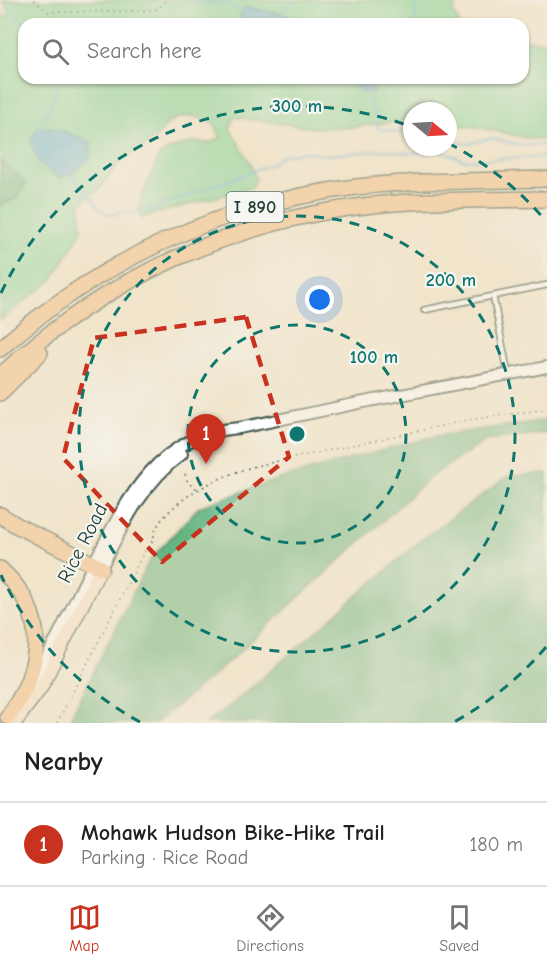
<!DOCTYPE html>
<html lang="en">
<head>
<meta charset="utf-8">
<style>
  body { margin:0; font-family:"Comic Neue",sans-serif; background:#f2f2f2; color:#202124 }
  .compass { position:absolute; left:403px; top:102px; width:54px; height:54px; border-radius:50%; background:#fff; box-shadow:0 2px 4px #0004; rotate:108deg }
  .you { position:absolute; left:320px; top:300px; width:21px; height:21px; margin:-15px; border:4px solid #fff; border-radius:50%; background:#1a73e8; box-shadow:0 0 0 9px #1a73e833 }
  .badge { display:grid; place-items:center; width:39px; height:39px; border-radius:50%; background:#c8321e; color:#fff; font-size:20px; font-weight:700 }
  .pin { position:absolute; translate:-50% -50px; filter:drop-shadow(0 2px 3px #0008) }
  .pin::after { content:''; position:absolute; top:32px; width:21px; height:18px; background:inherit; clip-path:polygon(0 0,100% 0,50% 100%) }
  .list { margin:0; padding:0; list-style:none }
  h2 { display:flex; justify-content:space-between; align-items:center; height:78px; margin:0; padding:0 24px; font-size:26px }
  h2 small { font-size:20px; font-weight:400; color:#757577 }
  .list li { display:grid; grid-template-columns:39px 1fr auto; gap:18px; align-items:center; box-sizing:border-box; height:84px; padding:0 24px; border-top:2px solid #e0e0e0 }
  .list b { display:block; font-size:22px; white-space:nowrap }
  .list p { margin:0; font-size:20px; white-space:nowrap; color:#757577 }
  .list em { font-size:20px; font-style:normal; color:#757577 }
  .icon { flex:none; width:33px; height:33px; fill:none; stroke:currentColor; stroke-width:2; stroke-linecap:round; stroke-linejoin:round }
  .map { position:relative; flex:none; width:547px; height:723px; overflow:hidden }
  .search { position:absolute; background:#fff; box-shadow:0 2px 4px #0004; left:18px; right:18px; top:18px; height:66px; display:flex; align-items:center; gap:15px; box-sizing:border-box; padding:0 21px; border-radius:18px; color:#757577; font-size:22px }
  .sheet { height:162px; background:#fff }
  nav { display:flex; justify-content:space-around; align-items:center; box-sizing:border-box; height:84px; border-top:2px solid #e0e0e0; background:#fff; font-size:16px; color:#757577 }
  nav a { display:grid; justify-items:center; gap:3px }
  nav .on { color:#c8321e }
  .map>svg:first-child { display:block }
  .green { fill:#7cd59a; stroke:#4e8967; stroke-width:1.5; fill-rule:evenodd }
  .forest { fill:#65b682; stroke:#427a5b; stroke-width:1.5 }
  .water { fill:#5cb1d8; stroke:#3e7786; stroke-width:1.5 }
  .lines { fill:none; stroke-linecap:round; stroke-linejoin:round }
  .stream { stroke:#5cb1d8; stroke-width:2 }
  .service-casing { stroke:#3e564a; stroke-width:8 }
  .tertiary-casing { stroke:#3e564a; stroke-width:14 }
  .secondary-casing { stroke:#3e564a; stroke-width:15 }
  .motorway-casing { stroke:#3e564a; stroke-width:18 }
  .path { stroke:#3e564a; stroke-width:1.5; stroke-dasharray:1.5 4.5; stroke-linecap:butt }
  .service { stroke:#fff; stroke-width:4.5 }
  .tertiary { stroke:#fff; stroke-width:10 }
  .secondary { stroke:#fbe5cf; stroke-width:12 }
  .motorway { stroke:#f6be87; stroke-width:15 }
  .marked { fill:none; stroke:#c8321e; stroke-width:4.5; stroke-dasharray:12 8; stroke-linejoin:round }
  .ring { fill:none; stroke:#0f766e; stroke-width:3; stroke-dasharray:10 8 }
  .labels { text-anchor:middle; stroke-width:4.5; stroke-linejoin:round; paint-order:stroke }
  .shield { fill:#f6f6f2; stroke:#60746d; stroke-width:1.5 }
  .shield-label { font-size:18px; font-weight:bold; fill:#1f3d34 }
  .street-label { font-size:20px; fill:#1f3d34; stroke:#f6f6f2 }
  .centre { fill:#0f766e; stroke:#f6f6f2; stroke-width:3 }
  .ring-label { font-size:18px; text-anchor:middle; font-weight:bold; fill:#0f766e; stroke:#f6f6f2; stroke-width:4.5; stroke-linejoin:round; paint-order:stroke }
</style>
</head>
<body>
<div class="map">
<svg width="547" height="723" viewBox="0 0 547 723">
  <rect width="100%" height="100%" fill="#f6f6f2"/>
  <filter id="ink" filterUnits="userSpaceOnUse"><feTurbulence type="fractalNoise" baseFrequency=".0167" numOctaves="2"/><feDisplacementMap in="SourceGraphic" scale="12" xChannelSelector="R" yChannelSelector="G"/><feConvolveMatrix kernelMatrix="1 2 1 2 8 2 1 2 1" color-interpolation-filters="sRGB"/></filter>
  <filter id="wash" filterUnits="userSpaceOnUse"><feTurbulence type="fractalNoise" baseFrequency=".008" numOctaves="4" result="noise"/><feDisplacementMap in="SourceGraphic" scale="24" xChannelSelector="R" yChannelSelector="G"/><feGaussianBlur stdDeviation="1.35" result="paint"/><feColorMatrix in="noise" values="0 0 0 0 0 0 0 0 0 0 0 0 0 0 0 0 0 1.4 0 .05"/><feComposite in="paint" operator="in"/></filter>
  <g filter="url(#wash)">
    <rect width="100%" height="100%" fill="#f0e4ca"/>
    <!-- green -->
    <path class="green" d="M2,0h455l-4,12 7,12h-175l5,-7c-13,-6 -29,-5 -44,-10l-2,16 3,1h-223v54h28l12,5 8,-5h283l-1,3 21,3 -1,-6h149v-38l24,2v97h-16l-54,-12 -29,-3v-13h-36v11l-10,-1 -48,6 -40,1 -80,-11 -4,12 20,34 6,15 -4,9 -111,31 -2,-10 3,-12 17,-40 9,-6 25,-8 17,1 11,-6 -9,-16 -20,-5 -15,2 -9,5 -10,12 -14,12 -22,13 -21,27 -21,17 2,27 -31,50 -51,39v-115l19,-8 -16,-35h-3v-149l6,4 4,-4zM64,131l10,6 3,32 -16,9z"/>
    <!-- forest -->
    <path class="forest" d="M0,162h3l23,21 -7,14 -19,8z
      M547,420v13l-60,7 -54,35 -220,201 -57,47h-88l81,-162 50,-54 86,-30 150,-41z
      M547,473v250h-341l26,-19 189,-164 87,-64z"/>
    <!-- water -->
    <path class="water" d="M246,7c15,5 31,4 45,10l-6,7h-38l-8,-7z
      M355,78h19l1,6 -3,9 -9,-1 -5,-3z
      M49,127l42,15 -1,15 -13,12 -17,9c-19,-11 -24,-16 -29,-38l7,-12z"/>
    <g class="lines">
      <!-- stream -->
      <path class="stream" d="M186,0l42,5 16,6
        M9,12l17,12
        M282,15l10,-15
        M415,24l2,-24
        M369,91l1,17 6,6 2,15 34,5
        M38,128c9,-20 21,-27 19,-50
        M448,141l19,3 24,-6 28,7h28
        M68,172l22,23 10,15 11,5 11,-3 18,1 132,-49 11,-9 22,-3 21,3 61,-5 20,3 39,-1 17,8 84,-3"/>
    </g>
  </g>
  <g filter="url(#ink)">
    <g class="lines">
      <defs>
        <path id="service" d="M493,296l15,77
          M424,310l123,-25"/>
        <path id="tertiary" d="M101,568c22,-43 41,-84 81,-114
          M32,686c21,-39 40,-79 60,-119 33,-65 64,-133 147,-139l120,-25 188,-36"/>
        <path id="secondary" d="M15,723l26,-35 60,-120"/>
        <path id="motorway" d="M0,349c100,-89 223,-146 356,-162 63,-7 127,-6 191,-8
          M0,376c104,-99 240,-159 383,-172 54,-5 109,-4 164,-5
          M0,393l40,-40
          M0,515l18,11 83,42
          M0,569c49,44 44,97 8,148"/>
      </defs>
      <!-- service casing -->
      <use href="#service" class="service-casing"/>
      <!-- tertiary casing -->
      <use href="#tertiary" class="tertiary-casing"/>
      <!-- secondary casing -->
      <use href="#secondary" class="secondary-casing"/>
      <!-- motorway casing -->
      <use href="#motorway" class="motorway-casing"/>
      <!-- path -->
      <path class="path" d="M34,0l13,12 91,-1 20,-2 8,-9
        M185,474l3,9 11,7
        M57,723l86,-169c2,-4 6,-7 8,-11 4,-5 3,-13 7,-18 20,-30 64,-50 98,-59l212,-46 79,-11"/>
      <!-- service -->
      <use href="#service" class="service"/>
      <!-- tertiary -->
      <use href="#tertiary" class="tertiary"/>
      <!-- secondary -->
      <use href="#secondary" class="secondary"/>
      <!-- motorway -->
      <use href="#motorway" class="motorway"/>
    </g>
  </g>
  <!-- marked area -->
  <path d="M0 0H547V723H0ZM246,317l43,140 -127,105 -99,-104 31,-120z" fill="#f0e4ca" fill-opacity=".55" fill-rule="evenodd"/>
  <path class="marked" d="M246,317l43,140 -127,105 -99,-104 31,-120z"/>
  <!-- distance rings -->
  <g class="ring">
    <circle cx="297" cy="434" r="109"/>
    <circle cx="297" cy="434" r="218"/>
    <path d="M546 647A328 328 0 0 1 454 722M140 722A328 328 0 0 1 1 575M1 293A328 328 0 0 1 412 127M448 143A328 328 0 0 1 546 221"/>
  </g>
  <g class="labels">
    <!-- shield labels -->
    <rect class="shield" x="226.5" y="192" width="57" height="30" rx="4.5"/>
    <g class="shield-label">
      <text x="255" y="213">I 890</text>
    </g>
    <!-- street labels -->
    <g class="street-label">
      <text transform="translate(82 543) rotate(-63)" y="7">Rice Road</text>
    </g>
  </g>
  <circle cx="297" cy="434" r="9" class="centre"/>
  <g class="ring-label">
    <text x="297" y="112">300 m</text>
    <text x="451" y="286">200 m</text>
    <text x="374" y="363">100 m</text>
  </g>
</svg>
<svg class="compass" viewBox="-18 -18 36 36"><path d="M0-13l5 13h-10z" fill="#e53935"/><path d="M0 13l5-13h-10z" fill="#757577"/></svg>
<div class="you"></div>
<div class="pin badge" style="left:206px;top:464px">1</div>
<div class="search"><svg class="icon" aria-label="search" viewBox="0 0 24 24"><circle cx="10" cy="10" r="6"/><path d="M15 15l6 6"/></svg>Search here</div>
</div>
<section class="sheet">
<h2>Nearby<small></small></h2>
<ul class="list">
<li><span class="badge">1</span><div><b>Mohawk Hudson Bike-Hike Trail</b><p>Parking · Rice Road</p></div><em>180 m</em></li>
</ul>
</section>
<nav>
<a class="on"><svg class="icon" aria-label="map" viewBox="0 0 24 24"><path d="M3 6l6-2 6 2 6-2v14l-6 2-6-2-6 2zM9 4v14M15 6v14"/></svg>Map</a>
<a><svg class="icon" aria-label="directions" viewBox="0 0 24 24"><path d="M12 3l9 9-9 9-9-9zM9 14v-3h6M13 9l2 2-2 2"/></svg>Directions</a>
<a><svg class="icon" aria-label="saved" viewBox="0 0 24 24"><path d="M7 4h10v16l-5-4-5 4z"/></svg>Saved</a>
</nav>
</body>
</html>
